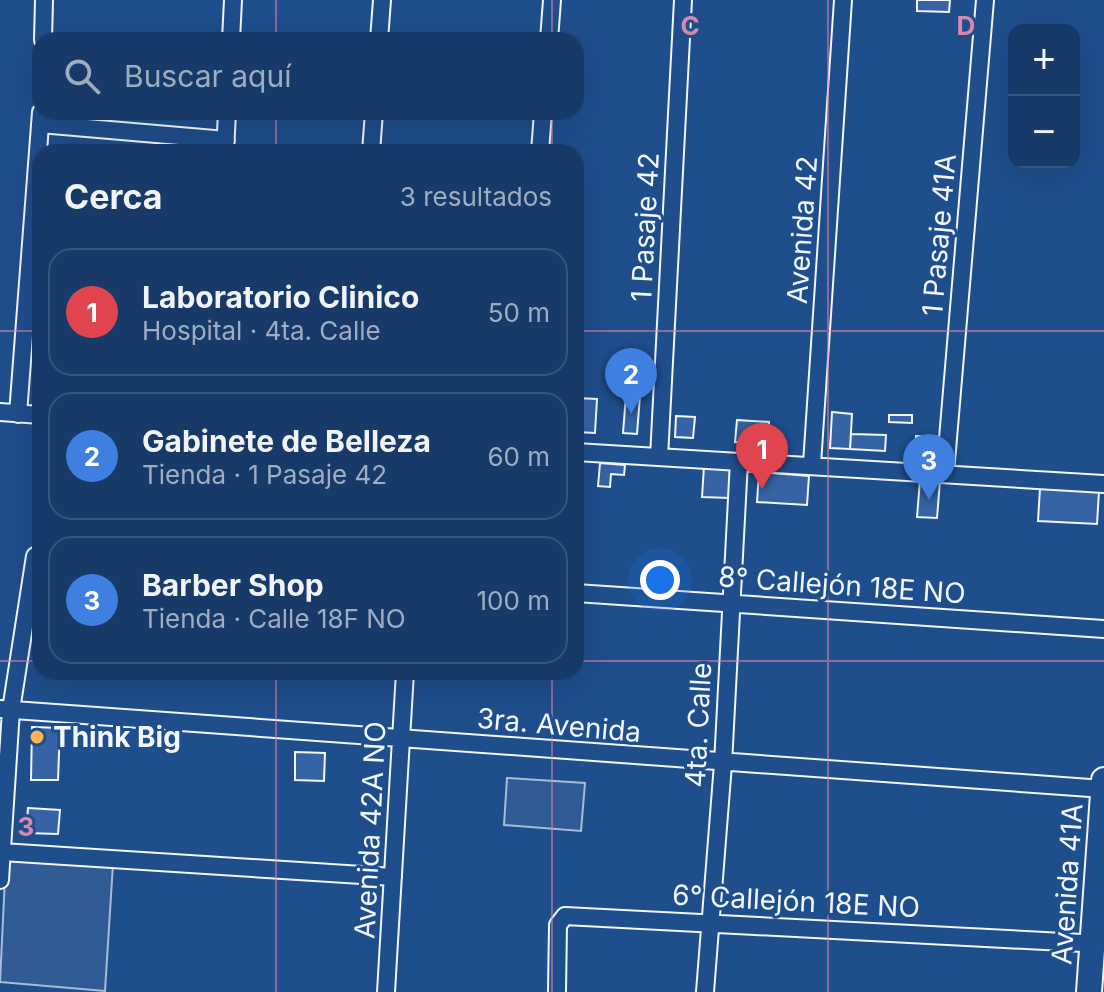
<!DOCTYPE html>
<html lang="es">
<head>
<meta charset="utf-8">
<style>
  body { margin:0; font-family:Inter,sans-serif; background:#244571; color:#f1f3f6 }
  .controls { position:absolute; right:24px; top:24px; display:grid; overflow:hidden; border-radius:16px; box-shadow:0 8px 32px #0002 }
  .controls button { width:72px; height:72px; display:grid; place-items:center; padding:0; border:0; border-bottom:2px solid #36547d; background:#173a69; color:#f1f3f6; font:40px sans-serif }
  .you { position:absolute; left:660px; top:580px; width:28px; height:28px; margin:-20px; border:6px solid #fff; border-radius:50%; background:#1a73e8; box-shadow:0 0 0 12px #1a73e833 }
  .badge { display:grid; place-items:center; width:52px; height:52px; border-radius:50%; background:#bca0f2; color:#fff; font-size:26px; font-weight:700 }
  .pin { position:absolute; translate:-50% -66px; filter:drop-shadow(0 2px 4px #0008) }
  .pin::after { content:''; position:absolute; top:42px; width:28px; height:24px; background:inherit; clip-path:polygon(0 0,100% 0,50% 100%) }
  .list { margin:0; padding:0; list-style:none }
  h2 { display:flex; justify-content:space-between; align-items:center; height:104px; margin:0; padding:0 32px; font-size:34px }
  h2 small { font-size:26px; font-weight:400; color:#9eadc0 }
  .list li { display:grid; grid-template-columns:52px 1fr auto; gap:24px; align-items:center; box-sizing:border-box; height:128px; margin:0 16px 16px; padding:0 16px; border:2px solid #36547d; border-radius:24px }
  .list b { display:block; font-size:30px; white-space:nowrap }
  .list p { margin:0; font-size:26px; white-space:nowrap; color:#9eadc0 }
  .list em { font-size:26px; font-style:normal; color:#9eadc0 }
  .icon { flex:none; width:44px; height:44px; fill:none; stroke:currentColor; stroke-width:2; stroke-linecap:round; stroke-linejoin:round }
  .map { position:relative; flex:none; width:1104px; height:992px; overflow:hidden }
  .search { position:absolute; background:#173a69; box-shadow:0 8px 32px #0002; left:32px; top:32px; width:552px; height:88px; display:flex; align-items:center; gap:20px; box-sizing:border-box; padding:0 28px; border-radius:24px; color:#9eadc0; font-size:30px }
  .panel { position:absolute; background:#173a69; box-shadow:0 8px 32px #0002; left:32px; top:144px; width:552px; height:536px; border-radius:24px }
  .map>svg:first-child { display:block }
  .built { fill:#305b95; stroke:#a8bbd7; stroke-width:2 }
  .building { fill:#3563a3; stroke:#f2f6ff; stroke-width:2 }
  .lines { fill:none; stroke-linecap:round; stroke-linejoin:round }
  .street-casing { stroke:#f2f6ff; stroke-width:20 }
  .secondary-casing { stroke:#f2f6ff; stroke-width:28 }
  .street { stroke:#1f4e8c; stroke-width:16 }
  .secondary { stroke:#1f4e8c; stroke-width:24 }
  .grid { fill:none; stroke:#da87ad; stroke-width:2; stroke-opacity:0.55 }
  .poi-dot { fill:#ffb74d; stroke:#1f4e8c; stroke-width:3 }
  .labels { text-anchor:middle; stroke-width:6; stroke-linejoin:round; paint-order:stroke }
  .street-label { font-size:28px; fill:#f2f6ff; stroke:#1f4e8c }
  .poi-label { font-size:28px; font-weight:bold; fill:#f2f6ff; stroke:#1f4e8c; text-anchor:start }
  .grid-label { font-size:26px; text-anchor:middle; font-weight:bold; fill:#da87ad; stroke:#1f4e8c; stroke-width:6; stroke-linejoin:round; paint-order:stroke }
</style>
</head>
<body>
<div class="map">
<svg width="1104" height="992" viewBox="0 0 1104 992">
  <rect width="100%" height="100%" fill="#1f4e8c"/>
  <!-- built -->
  <path class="built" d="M507,778l78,5 -4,48 -77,-6z
    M6,857l107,7 -8,127 -105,-9z"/>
  <!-- building -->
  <path class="building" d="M917,0h33l-1,12 -32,-1z
    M626,395l14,1 -3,38 -14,-1z
    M576,398l21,1 -2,34 -19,-1z
    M832,412l20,2 -2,35 -20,-1z
    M889,415h23v8l-23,-1z
    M676,416l19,1 -2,21 -18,-1z
    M737,420l32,2 -2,22 -32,-2z
    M851,434l35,1 -1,16 -35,-2z
    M916,436l25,1 -1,18 -25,-1z
    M600,463l25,2 -1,10 -13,-1 -1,13 -12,-1z
    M704,466l26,2 -1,30 -27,-1z
    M759,472l50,4 -2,29 -50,-3z
    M920,480l20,1 -3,37 -20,-1z
    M1040,488l59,3 -2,33 -59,-3z
    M32,727l28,1 -2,52h-27z
    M295,752l30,1 -1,28 -29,-1z
    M28,808l32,2 -2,24 -32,-1z"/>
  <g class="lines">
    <defs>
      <path id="street" d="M43,40l1,-40
        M231,40l2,-40
        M379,40l3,-40
        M549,40l3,-40
        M40,124l186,16
        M225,152l2,-40
        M371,152l3,-40
        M540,152l3,-40
        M0,412l40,3
        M18,414l23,-302
        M576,452l528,32
        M659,457l24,-457
        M812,464l31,-464
        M945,474l40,-474
        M576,593l528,36
        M0,709l1104,80
        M2,852l391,25
        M0,880l11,-170 24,-154h5
        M386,992l19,-320
        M557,992l1,-67 7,-9 537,28
        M705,992l18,-228 16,-303"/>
      <path id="secondary" d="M1089,992l15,-212"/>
    </defs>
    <!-- street casing -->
    <use href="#street" class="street-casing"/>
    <!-- secondary casing -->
    <use href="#secondary" class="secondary-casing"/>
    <!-- street -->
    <use href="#street" class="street"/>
    <!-- secondary -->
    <use href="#secondary" class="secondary"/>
  </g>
  <!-- grid -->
  <path class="grid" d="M276,0v40M552,0v40M828,0v992M276,112v40M552,112v40M0,331h40M576,331h528M0,661h40M576,661h528M276,672v320M552,672v320"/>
  <!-- markers -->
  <circle class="poi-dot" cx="37" cy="737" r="8"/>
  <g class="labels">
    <!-- street labels -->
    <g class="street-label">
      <text transform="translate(645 227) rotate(-87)" y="10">1 Pasaje 42</text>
      <text transform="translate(802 230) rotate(-86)" y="10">Avenida 42</text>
      <text transform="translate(939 235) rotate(-85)" y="10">1 Pasaje 41A</text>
      <text transform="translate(842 585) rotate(4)" y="10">8° Callejón 18E NO</text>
      <text transform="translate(559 725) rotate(5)" y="10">3ra. Avenida</text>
      <text transform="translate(698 725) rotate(-87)" y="10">4ta. Calle</text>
      <text transform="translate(370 830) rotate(-87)" y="10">Avenida 42A NO</text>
      <text transform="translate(1067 884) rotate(-86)" y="10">Avenida 41A</text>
      <text transform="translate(796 901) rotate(3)" y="10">6° Callejón 18E NO</text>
    </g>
    <!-- poi labels -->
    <g class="poi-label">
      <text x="53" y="747">Think Big</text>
    </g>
  </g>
  <g class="grid-label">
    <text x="690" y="35">C</text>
    <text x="966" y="35">D</text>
    <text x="26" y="836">3</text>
  </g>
</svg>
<div class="controls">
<button>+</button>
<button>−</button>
</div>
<div class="you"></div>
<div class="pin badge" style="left:762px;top:489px;background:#e0444e">1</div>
<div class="pin badge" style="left:631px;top:414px;background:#3f7fe0">2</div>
<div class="pin badge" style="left:929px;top:500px;background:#3f7fe0">3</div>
<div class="search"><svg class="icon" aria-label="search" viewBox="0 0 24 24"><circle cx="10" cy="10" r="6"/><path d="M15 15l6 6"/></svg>Buscar aquí</div>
<section class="panel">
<h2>Cerca<small>3 resultados</small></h2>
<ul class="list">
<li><span class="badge" style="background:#e0444e">1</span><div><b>Laboratorio Clinico</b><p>Hospital · 4ta. Calle</p></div><em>50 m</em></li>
<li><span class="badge" style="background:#3f7fe0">2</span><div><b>Gabinete de Belleza</b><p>Tienda · 1 Pasaje 42</p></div><em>60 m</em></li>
<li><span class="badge" style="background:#3f7fe0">3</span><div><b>Barber Shop</b><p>Tienda · Calle 18F NO</p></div><em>100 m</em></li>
</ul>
</section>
</div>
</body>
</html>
